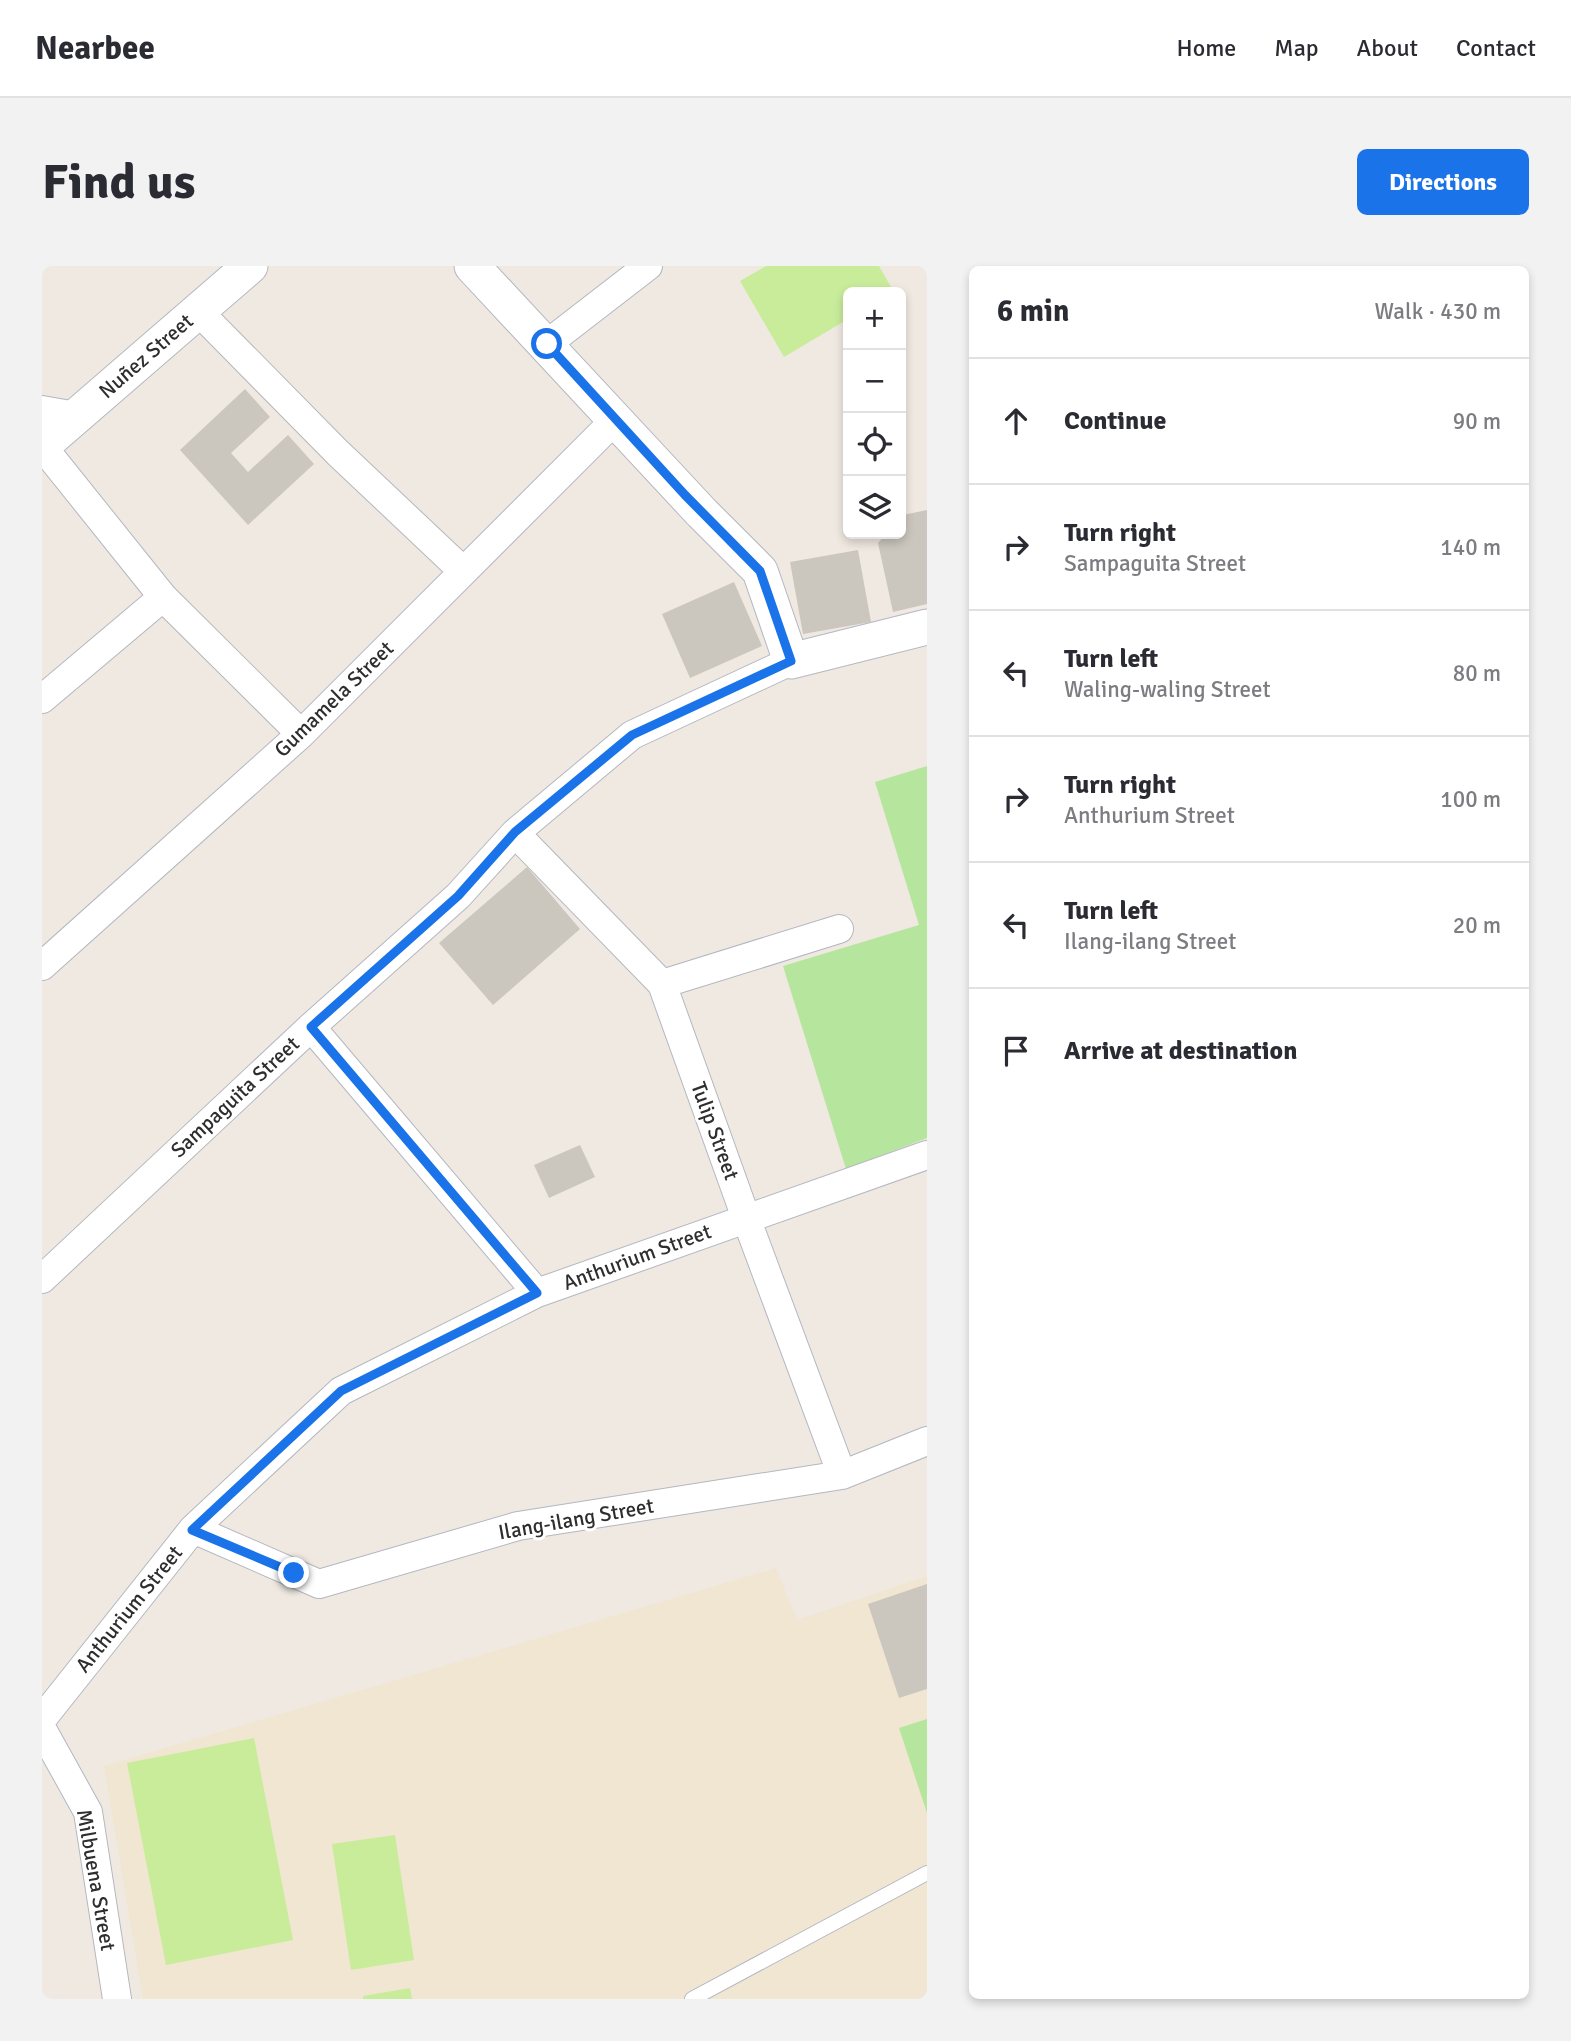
<!DOCTYPE html>
<html lang="en">
<head>
<meta charset="utf-8">
<style>
  body { margin:0; font-family:Signika,sans-serif; background:#f2f2f3; color:#2b2b33 }
  .controls { position:absolute; right:21px; top:21px; display:grid; overflow:hidden; border-radius:10px; box-shadow:0 4px 10px #0003 }
  .controls button { width:63px; height:63px; display:grid; place-items:center; padding:0; border:0; border-bottom:2px solid #e1e1e2; background:#fff; color:#2b2b33; font:35px sans-serif }
  .stop { position:absolute; width:21px; height:21px; margin:-16px; border:5px solid #1a73e8; border-radius:50%; background:#fff }
  .stop.end { background:#1a73e8; border-color:#fff; box-shadow:0 2px 7px #0008 }
  .list { margin:0; padding:0; list-style:none }
  h2 { display:flex; justify-content:space-between; align-items:center; height:91px; margin:0; padding:0 28px; font-size:30px }
  h2 small { font-size:23px; font-weight:400; color:#7c7c81 }
  .list li { display:grid; grid-template-columns:46px 1fr auto; gap:21px; align-items:center; box-sizing:border-box; height:126px; padding:0 28px; border-top:2px solid #e1e1e2 }
  .list b { display:block; font-size:26px; white-space:nowrap }
  .list p { margin:0; font-size:23px; white-space:nowrap; color:#7c7c81 }
  .list em { font-size:23px; font-style:normal; color:#7c7c81 }
  .icon { flex:none; width:38px; height:38px; fill:none; stroke:currentColor; stroke-width:2; stroke-linecap:round; stroke-linejoin:round }
  .map { position:relative; flex:none; width:885px; height:1733px; overflow:hidden; border-radius:10px }
  header { display:flex; align-items:center; gap:42px; box-sizing:border-box; height:98px; padding:0 35px; background:#fff; border-bottom:2px solid #e1e1e2 }
  header strong { font-size:33px }
  nav { display:flex; gap:38px; margin-inline-start:auto; font-size:24px }
  .intro { display:flex; align-items:center; justify-content:space-between; box-sizing:border-box; height:168px; padding:0 42px }
  h1 { margin:0; font-size:49px }
  .button { padding:18px 32px; border-radius:10px; background:#1a73e8; color:#fff; font-size:24px; font-weight:700 }
  main { display:flex; gap:42px; padding:0 42px }
  aside { flex:1; background:#fff; border-radius:10px; box-shadow:0 4px 10px #0003 }
  .map>svg:first-child { display:block }
  .education { fill:#f0e6d1 }
  .green { fill:#b6e59e }
  .pitch { fill:#c9ec9a }
  .building { fill:#cbc7bf }
  .lines { fill:none; stroke-linecap:round; stroke-linejoin:round }
  .service-casing { stroke:#b4b7c1; stroke-width:16 }
  .minor-casing { stroke:#b4b7c1; stroke-width:30 }
  .tertiary-casing { stroke:#b4b7c1; stroke-width:37 }
  .service { stroke:#fff; stroke-width:14 }
  .minor { stroke:#fff; stroke-width:28 }
  .tertiary { stroke:#fff; stroke-width:35 }
  .route { stroke:#1a73e8; stroke-width:9 }
  .labels { text-anchor:middle; stroke-width:6; stroke-linejoin:round; paint-order:stroke }
  .street-label { font-size:21px; fill:#2e2e2e; stroke:#fff }
</style>
</head>
<body>
<header>
<strong>Nearbee</strong>
<nav><a>Home</a><a>Map</a><a>About</a><a>Contact</a></nav>
</header>
<div class="intro"><h1>Find us</h1><a class="button">Directions</a></div>
<main>
<div class="map">
<svg width="885" height="1733" viewBox="0 0 885 1733">
  <rect width="100%" height="100%" fill="#efe9e1"/>
  <!-- education -->
  <path class="education" d="M734,1302l21,52 130,-44v423h-784l-39,-233z"/>
  <!-- green -->
  <path class="green" d="M885,500v372l-81,31 -63,-203 136,-41 -44,-143z
    M885,1453v94l-28,-85z"/>
  <!-- pitch -->
  <path class="pitch" d="M724,0h113l15,26h-46v27l-64,38 -44,-76z
    M212,1472l39,202 -127,25 -39,-202z
    M353,1569l19,125 -63,10 -19,-126z
    M368,1722l2,11h-49v-3z"/>
  <!-- building -->
  <path class="building" d="M203,123l25,28 -39,36 17,19 40,-37 26,29 -66,61 -68,-75z
    M885,244v94l-34,8 -15,-69 8,-9h15v-16l2,-3z
    M816,284l13,72 -68,12 -13,-72z
    M692,316l28,64 -72,32 -28,-64z
    M485,601l53,62 -87,76 -54,-62z
    M538,879l15,32 -46,21 -15,-33z
    M885,1318v105l-28,9 -31,-94z"/>
  <g class="lines">
    <defs>
      <path id="service" d="M650,1733l235,-126"/>
      <path id="minor" d="M156,45l140,142 125,118
        M505,78l101,-78
        M0,144l34,6
        M0,180l121,151 138,137
        M0,433l121,-102
        M473,567l147,151 84,234 96,257
        M0,700l259,-232 314,-314
        M620,718l177,-55
        M269,761l226,266
        M0,1013l269,-252 147,-131 57,-63 117,-98 159,-74
        M151,1263l126,55 199,-58 324,-51 85,-34
        M0,1453l151,-190 148,-138 196,-98 390,-138
        M0,1463l46,83 29,187"/>
      <path id="tertiary" d="M430,0l230,247 58,58 31,90 136,-34
        M0,180l208,-180"/>
    </defs>
    <!-- service casing -->
    <use href="#service" class="service-casing"/>
    <!-- minor casing -->
    <use href="#minor" class="minor-casing"/>
    <!-- tertiary casing -->
    <use href="#tertiary" class="tertiary-casing"/>
    <!-- service -->
    <use href="#service" class="service"/>
    <!-- minor -->
    <use href="#minor" class="minor"/>
    <!-- tertiary -->
    <use href="#tertiary" class="tertiary"/>
  </g>
  <g class="lines">
    <!-- route -->
    <path class="route" d="M252,1307l-102,-43 149,-139 196,-98 -226,-266 147,-131 57,-64 117,-97 159,-74 -31,-90 -75,-76 -138,-151"/>
  </g>
  <g class="labels">
    <!-- street labels -->
    <g class="street-label">
      <text transform="translate(104 90) rotate(-41)" y="7">Nuñez Street</text>
      <text transform="translate(292 433) rotate(-44)" y="7">Gumamela Street</text>
      <text transform="translate(193 831) rotate(-43)" y="7">Sampaguita Street</text>
      <text transform="translate(673 865) rotate(70)" y="7">Tulip Street</text>
      <text transform="translate(595 991) rotate(-20)" y="7">Anthurium Street</text>
      <text transform="translate(534 1253) rotate(-10)" y="7">Ilang-ilang Street</text>
      <text transform="translate(87 1343) rotate(-51)" y="7">Anthurium Street</text>
      <text transform="translate(54 1614) rotate(80)" y="7">Milbuena Street</text>
    </g>
  </g>
</svg>
<div class="controls">
<button>+</button>
<button>−</button>
<button><svg class="icon" aria-label="locate" viewBox="0 0 24 24"><circle cx="12" cy="12" r="6"/><path d="M12 2v4M12 18v4M2 12h4M18 12h4"/></svg></button>
<button><svg class="icon" aria-label="layers" viewBox="0 0 24 24"><path d="M12 4l9 5-9 5-9-5zM3 14l9 5 9-5"/></svg></button>
</div>
<div class="stop" style="left:505px;top:78px"></div>
<div class="stop end" style="left:252px;top:1307px"></div>
</div>
<aside>
<h2>6 min<small>Walk · 430 m</small></h2>
<ul class="list">
<li><svg class="icon" aria-label="ahead" viewBox="0 0 24 24"><path d="M12 20V5M6 11l6-6 6 6"/></svg><div><b>Continue</b></div><em>90 m</em></li>
<li><svg class="icon" aria-label="right" viewBox="0 0 24 24"><path d="M7 20v-9h11M14 6l5 5-5 5"/></svg><div><b>Turn right</b><p>Sampaguita Street</p></div><em>140 m</em></li>
<li><svg class="icon" aria-label="left" viewBox="0 0 24 24"><path d="M17 20v-9H6M10 6l-5 5 5 5"/></svg><div><b>Turn left</b><p>Waling-waling Street</p></div><em>80 m</em></li>
<li><svg class="icon" aria-label="right" viewBox="0 0 24 24"><path d="M7 20v-9h11M14 6l5 5-5 5"/></svg><div><b>Turn right</b><p>Anthurium Street</p></div><em>100 m</em></li>
<li><svg class="icon" aria-label="left" viewBox="0 0 24 24"><path d="M17 20v-9H6M10 6l-5 5 5 5"/></svg><div><b>Turn left</b><p>Ilang-ilang Street</p></div><em>20 m</em></li>
<li><svg class="icon" aria-label="arrive" viewBox="0 0 24 24"><path d="M6 21V4h12l-3 4 3 4H6"/></svg><div><b>Arrive at destination</b></div></li>
</ul>
</aside>
</main>
</body>
</html>
